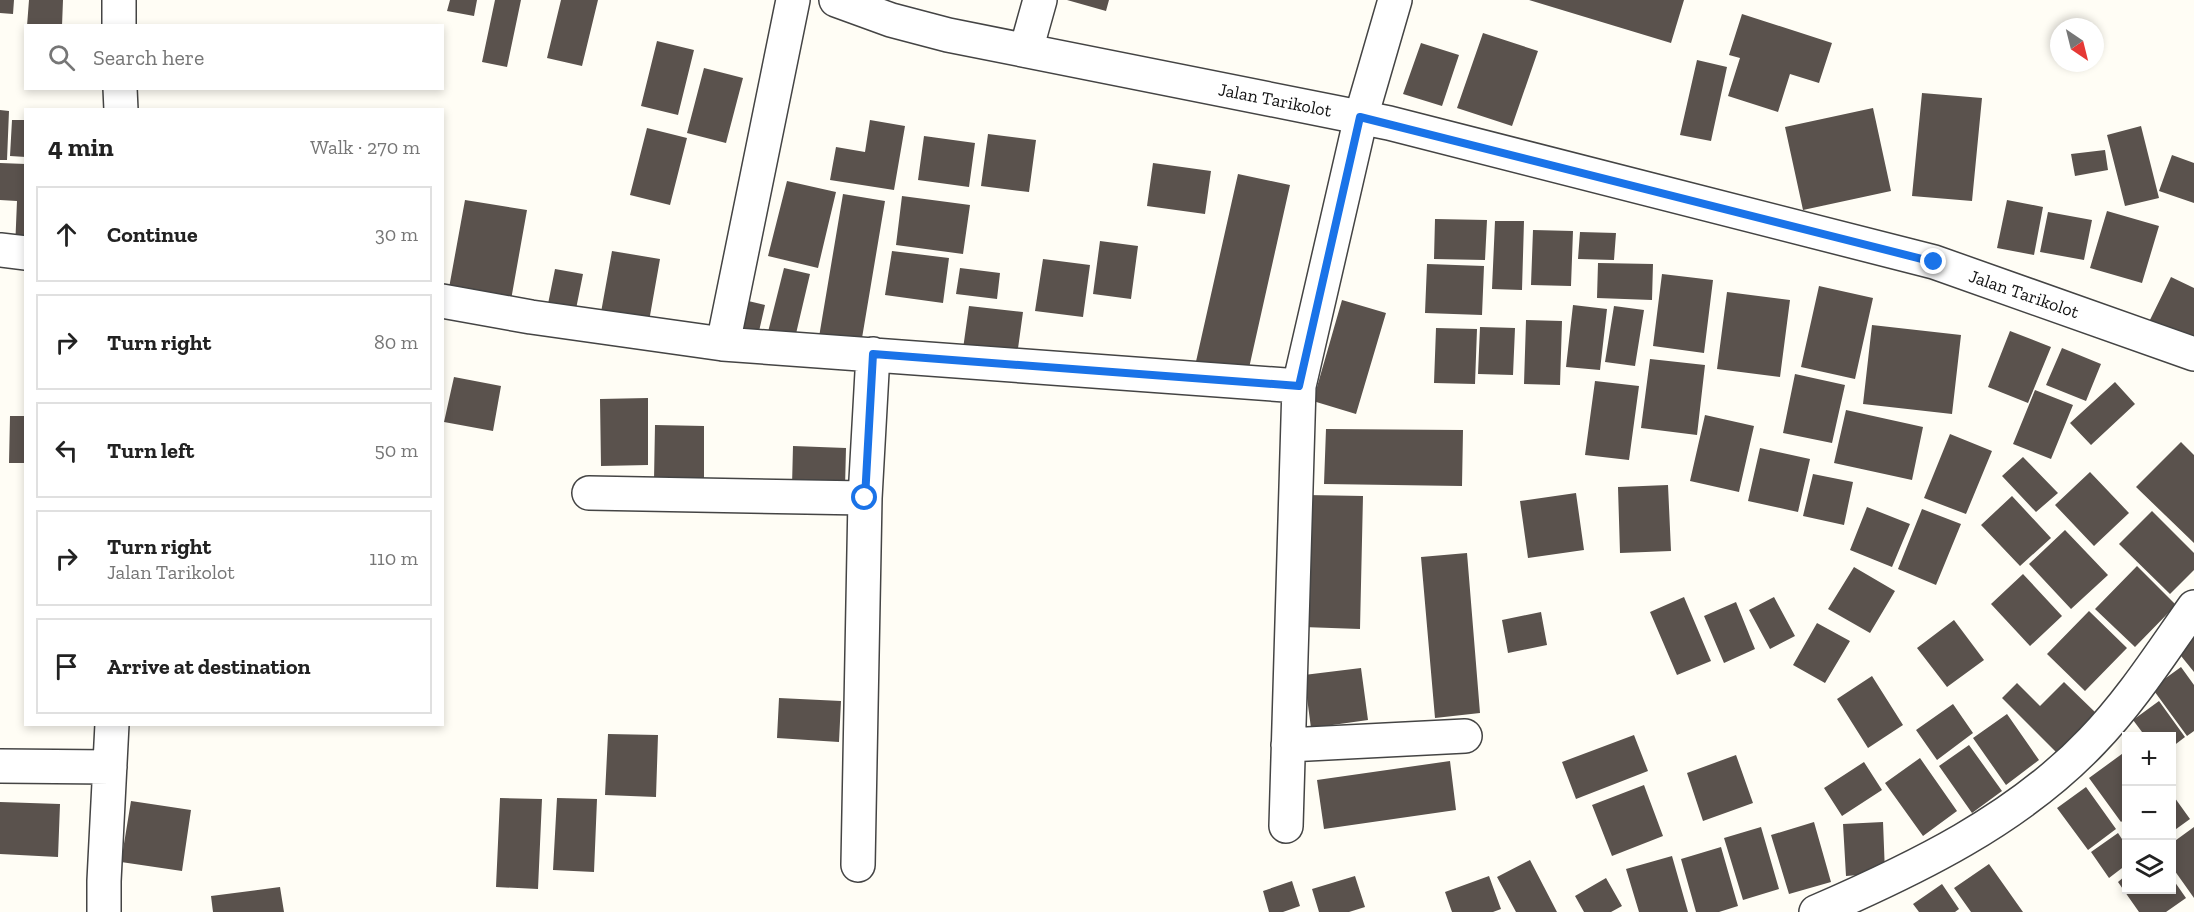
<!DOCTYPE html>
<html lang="en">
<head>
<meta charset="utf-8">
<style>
  body { margin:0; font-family:"Zilla Slab",serif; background:#f2f2f2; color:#222 }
  .controls { position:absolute; right:18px; bottom:18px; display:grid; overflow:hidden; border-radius:0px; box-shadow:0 3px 9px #0003 }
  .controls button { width:54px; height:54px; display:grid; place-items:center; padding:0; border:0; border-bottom:2px solid #e0e0e0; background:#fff; color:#222; font:30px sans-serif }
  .compass { position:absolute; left:2050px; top:18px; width:54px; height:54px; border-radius:50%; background:#fff; box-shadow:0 3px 9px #0003; rotate:145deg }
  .stop { position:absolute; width:18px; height:18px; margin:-14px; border:4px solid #1a73e8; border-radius:50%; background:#fff }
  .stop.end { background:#1a73e8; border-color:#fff; box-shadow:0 2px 6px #0008 }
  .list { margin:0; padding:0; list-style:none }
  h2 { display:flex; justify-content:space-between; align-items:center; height:78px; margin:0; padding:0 24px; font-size:26px }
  h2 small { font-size:20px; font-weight:400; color:#767676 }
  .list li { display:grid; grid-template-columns:39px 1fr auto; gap:18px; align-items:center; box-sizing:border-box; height:96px; margin:0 12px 12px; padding:0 12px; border:2px solid #e0e0e0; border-radius:0px }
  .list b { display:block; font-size:22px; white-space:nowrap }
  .list p { margin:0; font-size:20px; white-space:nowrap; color:#767676 }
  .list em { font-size:20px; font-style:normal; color:#767676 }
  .icon { flex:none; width:33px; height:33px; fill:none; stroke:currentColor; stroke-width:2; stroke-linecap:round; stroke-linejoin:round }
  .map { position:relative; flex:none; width:2194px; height:912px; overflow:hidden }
  .search { position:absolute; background:#fff; box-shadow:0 3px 9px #0003; left:24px; top:24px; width:420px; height:66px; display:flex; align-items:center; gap:15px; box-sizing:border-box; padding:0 21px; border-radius:0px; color:#767676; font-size:22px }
  .panel { position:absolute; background:#fff; box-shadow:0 3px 9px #0003; left:24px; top:108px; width:420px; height:618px; border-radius:0px }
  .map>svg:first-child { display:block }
  .building { fill:#5a524d }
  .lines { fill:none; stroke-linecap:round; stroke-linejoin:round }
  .minor-casing { stroke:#444; stroke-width:36 }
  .tertiary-casing { stroke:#444; stroke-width:36 }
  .minor { stroke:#fff; stroke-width:33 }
  .tertiary { stroke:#fff; stroke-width:33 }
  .route { stroke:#1a73e8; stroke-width:8 }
  .labels { text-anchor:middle; stroke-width:6; stroke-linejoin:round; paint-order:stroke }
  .street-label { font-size:18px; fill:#111; stroke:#fff }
</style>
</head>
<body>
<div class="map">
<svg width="2194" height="912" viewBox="0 0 2194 912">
  <rect width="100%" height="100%" fill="#fffdf5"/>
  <!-- building -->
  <path class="building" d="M0,0h14l-1,14 -13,-1z
    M29,0h34l-1,26h-35z
    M450,0h27l-3,16 -27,-5z
    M495,0h26l-14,67 -25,-5z
    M561,0h37l-16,66 -35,-8z
    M1067,0h42l-3,11z
    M1529,0h155l-13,43z
    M1742,14l90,29 -13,40 -29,-9 -12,38 -50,-16 12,-38 -11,-3z
    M1483,33l55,18 -26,75 -55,-18z
    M657,41l37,9 -16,65 -37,-9z
    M1421,43l38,12 -17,51 -39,-12z
    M1697,60l30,7 -16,74 -31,-6z
    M704,68l39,10 -17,65 -39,-10z
    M1922,93l60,5 -10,103 -60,-5z
    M1873,108l18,83 -88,19 -18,-83z
    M0,110l9,1 -2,49h-7z
    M12,120h14v37l-16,-1z
    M870,120l35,6 -11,64 -64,-10 6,-33 29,5z
    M2141,126l18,72 -34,8 -18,-71z
    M647,128l40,10 -17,67 -40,-10z
    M988,134l48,6 -7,52 -48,-6z
    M924,136l51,7 -6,44 -51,-7z
    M2105,150l3,20 -33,6 -4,-22z
    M2172,155l22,8v40l-35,-12z
    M0,163l26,1v85h-11l2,-48 -17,-1z
    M1153,163l58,8 -6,43 -58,-8z
    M1238,174l52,11 -43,192 -52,-11z
    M787,181l49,11 -18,76 -50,-12z
    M843,194l42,7 -24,143 -42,-7z
    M902,196l68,9 -7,49 -67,-9z
    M465,200l62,10 -16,90 -62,-12z
    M2007,200l36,7 -9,48 -37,-7z
    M2107,211l52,15 -17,57 -52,-15z
    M2048,212l44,8 -8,40 -44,-8z
    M1435,219l52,1 -2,40 -51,-1z
    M1495,221h29l-2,69 -30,-1z
    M1533,230l40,1 -2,55 -40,-1z
    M1580,232l36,1 -2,27 -36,-1z
    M1100,241l38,5 -7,53 -38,-5z
    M612,251l48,8 -12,68 -48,-9z
    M892,251l57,7 -6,45 -58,-8z
    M1043,259l47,6 -7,52 -48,-6z
    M1598,263l55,1 -1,36 -55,-2z
    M1427,264l57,2 -2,49 -57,-2z
    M784,268l26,6 -15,64 -27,-6z
    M960,268l40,5 -3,26 -41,-5z
    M555,269l28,5 -7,35 -28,-5z
    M1662,274l51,6 -9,73 -51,-7z
    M2171,277l23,11v59l-47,-21z
    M1819,286l54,12 -18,81 -54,-12z
    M1727,292l63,8 -10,77 -63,-8z
    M740,299l25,6 -8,35 -25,-6z
    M1342,300l44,13 -30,101 -43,-13z
    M1573,305l34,4 -7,61 -34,-3z
    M969,306l54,6 -7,51 -54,-7z
    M1614,306l30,4 -9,56 -30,-4z
    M1526,320l36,1 -2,64 -36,-1z
    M1872,325l89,10 -9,79 -89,-10z
    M1480,327l35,1 -2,47 -35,-1z
    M1436,328l41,1 -2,55 -41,-1z
    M2010,331l41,16 -23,56 -40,-16z
    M2062,348l39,16 -15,37 -40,-16z
    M1650,359l55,6 -8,70 -56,-7z
    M1795,374l50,11 -13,58 -49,-10z
    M454,377l47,9 -8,45 -49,-9z
    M1595,381l44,5 -10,74 -44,-5z
    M2115,382l20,22 -44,41 -21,-22z
    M2035,390l38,15 -22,54 -38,-15z
    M648,398v67l-47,1 -1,-67z
    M1846,410l77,17 -11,53 -78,-17z
    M1705,415l49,11 -15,66 -49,-11z
    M10,416h16v47h-17z
    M655,425l49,1v54h-50z
    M1326,429l137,1 -1,56 -138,-2z
    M1950,434l42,17 -26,63 -42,-16z
    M2181,442l13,13v88l-58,-56z
    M793,446l53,2 -1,40 -53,-2z
    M1760,448l50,11 -12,53 -50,-11z
    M2023,457l35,36 -22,19 -34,-36z
    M2090,472l39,41 -35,33 -39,-41z
    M1813,474l40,8 -9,43 -41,-9z
    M1668,485l3,66 -51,2 -2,-66z
    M1576,493l8,57 -56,8 -8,-57z
    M1306,495l57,1 -3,133 -57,-2z
    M2012,496l39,42 -31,28 -39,-41z
    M1867,507l43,17 -18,43 -42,-17z
    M1922,509l39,15 -25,61 -38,-16z
    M2152,511l42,42v17l-24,24 -51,-50z
    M2065,530l43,45 -37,34 -42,-45z
    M1467,553l13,160 -45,5 -14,-161z
    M2137,566l39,39 -41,42 -40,-38z
    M1854,567l41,24 -25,42 -42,-24z
    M2023,574l39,42 -32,30 -39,-42z
    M1684,597l27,64 -34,14 -27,-63z
    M1774,597l21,39 -25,13 -21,-39z
    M1736,602l19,47 -31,14 -20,-47z
    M2089,611l38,37 -42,43 -38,-37z
    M1541,612l6,33 -39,8 -6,-33z
    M1954,620l30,40 -37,27 -30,-39z
    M1817,623l33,18 -25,42 -32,-18z
    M2194,629v43l-21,-26z
    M2181,667l13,18v46l-7,5 -35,-48z
    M1361,668l7,52 -57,8 -7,-53z
    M1872,676l31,49 -35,23 -31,-49z
    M2064,682l33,32 -40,39 -55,-55 15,-15 23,23z
    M779,698l62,3 -2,41 -62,-4z
    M2159,701l26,36 -13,10v-11h-27l-12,-16z
    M1953,704l20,29 -36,27 -21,-30z
    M2007,714l32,46 -33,25 -33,-47z
    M608,734l50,1 -2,62 -51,-2z
    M1634,735l14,36 -72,28 -14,-37z
    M1969,745l33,46 -30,22 -33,-47z
    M2126,751v67l-5,4 -32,-44z
    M1736,755l17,48 -50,18 -16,-48z
    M1920,758l37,53 -34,25 -38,-53z
    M1450,761l6,49 -132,19 -7,-49z
    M1864,762l18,28 -40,26 -18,-28z
    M1644,785l19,51 -51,20 -20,-51z
    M2086,787l30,42 -28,21 -31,-42z
    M2172,794l18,25 -18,13z
    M500,798l42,1 -4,90 -42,-2z
    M557,798l40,1 -3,73 -41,-2z
    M131,801l60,9 -9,61 -61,-9z
    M0,802l60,2 -2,53 -58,-3z
    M1814,822l17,60 -42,12 -18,-59z
    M1883,822l2,51 -39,3 -3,-52z
    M1761,827l18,62 -36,11 -19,-62z
    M2194,827v71l-22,-31v-24z
    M2118,833l8,12v20l-17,13 -18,-26z
    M1721,847l17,59 -19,6h-23l-15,-53z
    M1672,856l16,56h-49l-13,-43z
    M1530,860l27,52h-41l-19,-35z
    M1989,864l34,48h-52l-17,-24z
    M2126,875v15h46v-12l14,20 -20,14h-27l-21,-30z
    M1355,876l10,31 -16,5h-30l-7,-23z
    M1489,876l12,33 -8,3h-41l-7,-20z
    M1606,878l16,28 -11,6h-27l-9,-16z
    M1292,881l8,25 -17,6h-14l-6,-21z
    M1942,884l17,25 -4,3h-36l-6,-8z
    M280,887l4,25h-71l-2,-16z"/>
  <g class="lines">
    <defs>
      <path id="minor" d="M119,0v26
        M1026,50l14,-50
        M120,88l1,22
        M0,250l26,3
        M442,301l89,16 192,27 576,42
        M723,344l70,-344
        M589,493l276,5
        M1288,745l177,-9
        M0,766l110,1
        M1286,826l13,-440 62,-269 34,-117
        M858,865l7,-367 8,-144
        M104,912v-31l8,-157
        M1816,912c99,-43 201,-92 276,-171 39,-40 70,-89 102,-134"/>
      <path id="tertiary" d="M836,0l55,20 57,15 441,88 545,139 260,92"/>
    </defs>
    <!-- minor casing -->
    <use href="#minor" class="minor-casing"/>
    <!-- tertiary casing -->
    <use href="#tertiary" class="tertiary-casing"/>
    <!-- minor -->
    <use href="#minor" class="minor"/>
    <!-- tertiary -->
    <use href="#tertiary" class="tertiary"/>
  </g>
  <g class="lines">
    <!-- route -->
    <path class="route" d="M865,498l8,-144 426,32 61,-269 574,145"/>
  </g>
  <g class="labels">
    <!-- street labels -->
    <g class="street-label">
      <text transform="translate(1275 100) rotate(11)" y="6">Jalan Tarikolot</text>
      <text transform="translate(2024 294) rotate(19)" y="6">Jalan Tarikolot</text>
    </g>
  </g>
</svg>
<div class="controls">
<button>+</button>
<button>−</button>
<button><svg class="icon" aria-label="layers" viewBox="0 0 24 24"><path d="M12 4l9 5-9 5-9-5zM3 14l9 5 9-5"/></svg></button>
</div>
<svg class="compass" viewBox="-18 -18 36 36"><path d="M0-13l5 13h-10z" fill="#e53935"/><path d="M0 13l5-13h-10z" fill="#767676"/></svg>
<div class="stop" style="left:865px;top:498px"></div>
<div class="stop end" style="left:1934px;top:262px"></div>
<div class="search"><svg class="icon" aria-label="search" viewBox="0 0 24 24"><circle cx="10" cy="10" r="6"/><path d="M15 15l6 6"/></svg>Search here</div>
<section class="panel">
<h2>4 min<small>Walk · 270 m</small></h2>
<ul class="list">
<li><svg class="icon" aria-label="ahead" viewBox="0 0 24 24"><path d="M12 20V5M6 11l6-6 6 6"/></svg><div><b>Continue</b></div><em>30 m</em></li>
<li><svg class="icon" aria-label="right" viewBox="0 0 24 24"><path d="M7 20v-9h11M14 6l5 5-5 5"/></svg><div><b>Turn right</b></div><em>80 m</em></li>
<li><svg class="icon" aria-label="left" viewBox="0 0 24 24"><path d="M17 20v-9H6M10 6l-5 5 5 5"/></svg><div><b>Turn left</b></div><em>50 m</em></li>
<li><svg class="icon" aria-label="right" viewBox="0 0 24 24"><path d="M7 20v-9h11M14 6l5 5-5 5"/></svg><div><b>Turn right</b><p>Jalan Tarikolot</p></div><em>110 m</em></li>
<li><svg class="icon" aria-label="arrive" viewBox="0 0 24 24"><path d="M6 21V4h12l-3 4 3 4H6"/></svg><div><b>Arrive at destination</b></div></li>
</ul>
</section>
</div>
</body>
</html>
